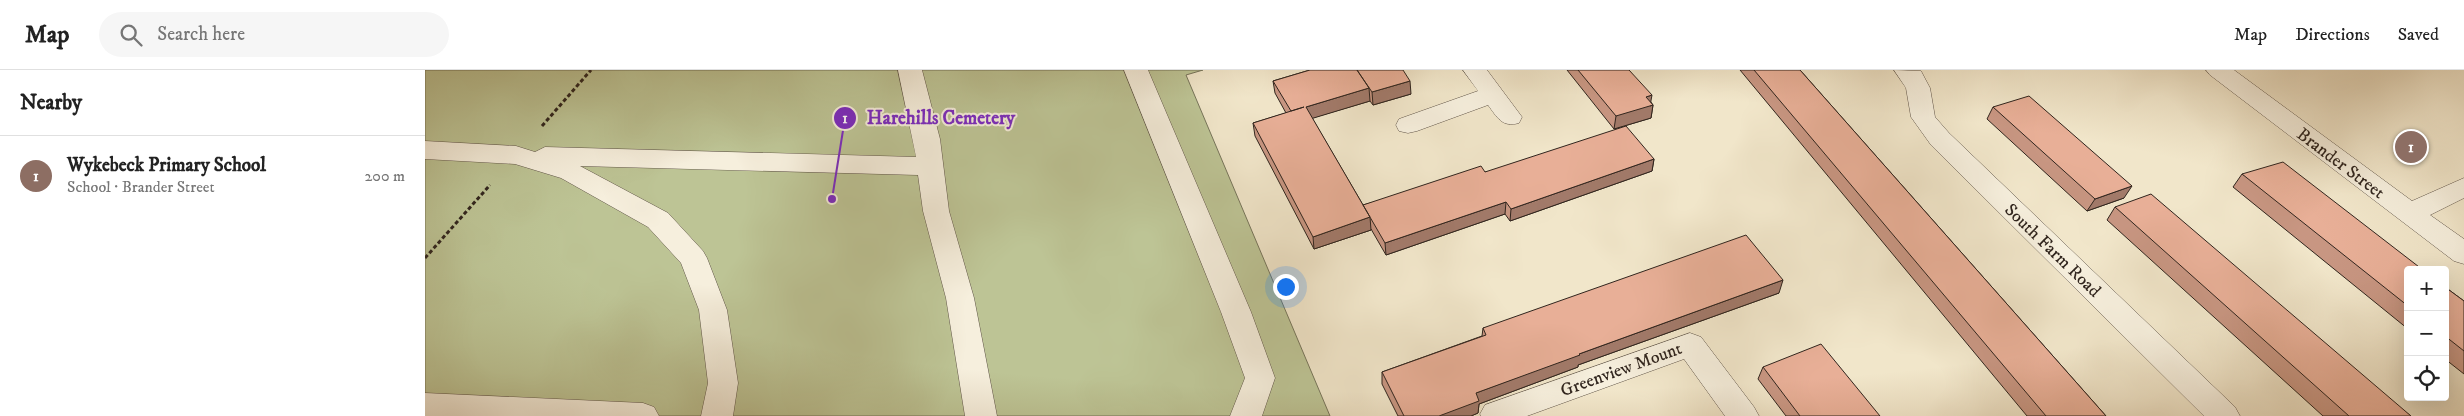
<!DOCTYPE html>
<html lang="en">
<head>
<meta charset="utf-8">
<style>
  body { margin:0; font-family:"IM FELL DW Pica",serif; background:#f6f6f6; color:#222 }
  .controls { position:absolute; right:15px; bottom:15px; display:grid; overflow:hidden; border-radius:5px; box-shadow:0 5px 20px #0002 }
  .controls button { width:45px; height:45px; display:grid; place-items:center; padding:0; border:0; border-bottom:1px solid #e0e0e0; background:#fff; color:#222; font:25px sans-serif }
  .you { position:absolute; left:860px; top:216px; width:18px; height:18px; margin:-12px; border:4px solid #fff; border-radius:50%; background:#1a73e8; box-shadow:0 0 0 8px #1a73e833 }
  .badge { display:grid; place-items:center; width:32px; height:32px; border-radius:50%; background:#8f2418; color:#fff; font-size:16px; font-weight:700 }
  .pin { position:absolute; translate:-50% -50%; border:2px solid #fff; box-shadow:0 1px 5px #0006 }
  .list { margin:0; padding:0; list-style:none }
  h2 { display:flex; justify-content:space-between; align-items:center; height:65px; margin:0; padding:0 20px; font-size:21px }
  h2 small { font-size:16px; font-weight:400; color:#767676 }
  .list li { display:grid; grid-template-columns:32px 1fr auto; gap:15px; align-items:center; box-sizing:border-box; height:80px; padding:0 20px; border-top:1px solid #e0e0e0 }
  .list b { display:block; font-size:19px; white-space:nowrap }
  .list p { margin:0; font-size:16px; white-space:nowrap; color:#767676 }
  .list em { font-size:16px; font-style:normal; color:#767676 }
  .icon { flex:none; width:28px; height:28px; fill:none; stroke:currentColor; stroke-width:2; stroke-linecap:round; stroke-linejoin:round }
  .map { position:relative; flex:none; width:2039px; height:346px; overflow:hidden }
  header { display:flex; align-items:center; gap:30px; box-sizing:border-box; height:70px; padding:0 25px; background:#fff; border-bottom:1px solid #e0e0e0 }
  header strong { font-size:24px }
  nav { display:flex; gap:28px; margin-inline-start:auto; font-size:18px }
  .search { width:350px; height:45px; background:#f6f6f6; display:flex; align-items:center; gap:12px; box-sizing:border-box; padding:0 18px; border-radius:28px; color:#767676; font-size:19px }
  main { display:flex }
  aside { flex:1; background:#fff }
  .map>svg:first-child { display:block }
  .green { fill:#bdc495; stroke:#76745a }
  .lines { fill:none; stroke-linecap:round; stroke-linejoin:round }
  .minor-casing { stroke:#605549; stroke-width:1 }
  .path { stroke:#30251e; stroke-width:3; stroke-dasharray:4 2.5; stroke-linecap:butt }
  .minor { fill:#f6efdd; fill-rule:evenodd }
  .wall { fill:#c89682; stroke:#30251e }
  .shaded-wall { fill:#a27a6a; stroke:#30251e }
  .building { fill:#e8af97; stroke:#30251e }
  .labels { text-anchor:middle; stroke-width:4; stroke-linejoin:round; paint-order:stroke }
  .street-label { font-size:18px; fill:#30251e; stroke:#f6efdd }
  .leader { fill:none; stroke:#7b2cbf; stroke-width:2 }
  .callout-dot { fill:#7b2cbf; stroke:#f6efdd; stroke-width:2 }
  .mark-label { font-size:15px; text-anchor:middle; font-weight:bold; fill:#fff }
  .callout-label { font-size:19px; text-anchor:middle; font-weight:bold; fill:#7b2cbf; stroke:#f6efdd; stroke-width:4; stroke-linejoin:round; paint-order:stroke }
</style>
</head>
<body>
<header>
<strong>Map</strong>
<div class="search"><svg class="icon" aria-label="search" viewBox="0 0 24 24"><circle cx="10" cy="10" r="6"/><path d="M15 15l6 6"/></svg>Search here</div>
<nav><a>Map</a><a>Directions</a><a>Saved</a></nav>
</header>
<main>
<aside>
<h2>Nearby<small></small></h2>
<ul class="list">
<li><span class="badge" style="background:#8d6e63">1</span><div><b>Wykebeck Primary School</b><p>School · Brander Street</p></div><em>200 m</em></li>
</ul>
</aside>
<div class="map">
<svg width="2039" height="346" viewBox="0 0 2039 346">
  <rect width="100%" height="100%" fill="#f1e6ca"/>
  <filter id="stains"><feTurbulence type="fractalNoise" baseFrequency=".004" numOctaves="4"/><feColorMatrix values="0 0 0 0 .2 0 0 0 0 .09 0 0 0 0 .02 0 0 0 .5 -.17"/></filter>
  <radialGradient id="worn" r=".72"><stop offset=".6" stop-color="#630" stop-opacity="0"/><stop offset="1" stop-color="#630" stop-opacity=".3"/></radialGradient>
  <!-- green -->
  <path class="green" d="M0,0h778l-17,5 144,341h-905z"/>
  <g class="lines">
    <defs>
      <path id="minor" d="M473,0h24l18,69 9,72 25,87 23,118h-32l-19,-118 -23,-87 -5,-36 -338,-9 88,47 35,38 4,7 20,52 11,73 -5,33h-32l7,-33 -9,-73 -18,-47 -33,-36 -87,-49 -46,-14 -90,-5v-18l91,5 19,6 10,-5 371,10z
        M699,0h24l103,242 24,66 -13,38h-32l15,-38 -24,-66z
        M1038,0h24l35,47 -3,6c-17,5 -22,-6 -31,-18l-71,26 -9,2 -9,-2 -3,-6 3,-6 79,-28z
        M1469,0l27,1 9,17 5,29 14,16 286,274 5,9h-36l-273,-271 -20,-28 -5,-29z
        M1781,0h28l178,131 52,-23v20l-34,17 34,24v25l-10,-3 -244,-186z
        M1265,263l11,4 53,70 5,9h-34l-41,-57 -157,57h-46l-1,-2 5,-9z
        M0,323l218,10 11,4 5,9h-234z"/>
    </defs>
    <!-- minor casing -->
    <use href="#minor" class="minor-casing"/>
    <!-- path -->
    <path class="path" d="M117,56l49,-56
      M0,188l65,-73"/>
    <!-- minor -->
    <use href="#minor" class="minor"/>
  </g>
  <!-- wall -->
  <path class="wall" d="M885,0l101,24 -38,11 -3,-4 -58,17 51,87 122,-33 169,-13 -2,12 -142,50 -5,-7 -119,41 -15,-26v1l-57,19 -59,-113 -2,-13 33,-10 -11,-20 -2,-12z
    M1142,0h62l24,35 -2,13 -37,11z
    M1315,0h60l306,346h-79z
    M1568,37l131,91 -37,13 -100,-92z
    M1817,104l166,96v59l-175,-142z
    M1690,137l296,209h-88l-216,-196z
    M2020,217l19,14v73l-19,-15z
    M1354,223l-201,72v2l-99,37 -1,9 -7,3h-73l-16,-32v-12l100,-36 1,-8z
    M1338,297l117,49h-94l-28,-37z"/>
  <!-- shaded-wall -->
  <path class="shaded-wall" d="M985,11l1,13 -38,11 -1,-13z
    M944,18l1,13 -63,19 -1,-13z
    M1227,25l-2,11 3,-1 -2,13 -37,11 2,-13 30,-19z
    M1229,89l-2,12 -142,50 1,-12z
    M1707,116l-8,12 -37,13 8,-12z
    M1081,132l-1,12 -119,41 -1,-12z
    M945,147l1,13 -57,19 -1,-12z
    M1358,210l-4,13 -201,72v2l-99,37 -1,9 -7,3h-32l37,-23 103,-39z"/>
  <!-- building -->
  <path class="building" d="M885,0h47l12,18 -63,19 64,110 -57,20 -60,-114 51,-16 -13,4 -18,-30z
    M932,0h46l7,11 -38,11z
    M1153,0h51l23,25 -6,2 7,8 -37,11z
    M1329,0h46l306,346h-60z
    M1604,26l103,90 -37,13 -102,-92z
    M1201,56l28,33 -143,50 -5,-7 -121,41 -22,-38 118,-39 4,6z
    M1858,92l140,108h-15v36l-166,-132z
    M1726,124l260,222h-62l-234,-209z
    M1321,165l37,45 -204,74 1,1 -104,38 3,8 -40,15h-35l-22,-44 104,-37 -3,-7z
    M2020,217l19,14v50l-19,-15z
    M1396,274l59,72h-80l-37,-49z"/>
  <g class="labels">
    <!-- street labels -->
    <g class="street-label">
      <text transform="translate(1916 93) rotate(37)" y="6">Brander Street</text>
      <text transform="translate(1628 180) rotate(44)" y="6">South Farm Road</text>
      <text transform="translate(1196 299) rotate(-20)" y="6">Greenview Mount</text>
    </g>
  </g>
  <!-- callouts -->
  <path class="leader" d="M407 129L420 48"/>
  <g class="callout-dot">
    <circle cx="407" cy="129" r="5"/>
    <circle cx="420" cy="48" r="12"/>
  </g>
  <g class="mark-label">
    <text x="420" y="53">1</text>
  </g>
  <g class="callout-label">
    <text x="516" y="54">Harehills Cemetery</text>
  </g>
  <rect width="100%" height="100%" filter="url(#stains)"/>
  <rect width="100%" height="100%" fill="url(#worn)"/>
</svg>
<div class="controls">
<button>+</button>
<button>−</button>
<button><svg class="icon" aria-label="locate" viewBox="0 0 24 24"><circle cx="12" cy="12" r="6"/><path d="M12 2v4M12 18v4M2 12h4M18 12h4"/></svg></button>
</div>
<div class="you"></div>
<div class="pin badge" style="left:1986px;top:77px;background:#8d6e63">1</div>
</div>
</main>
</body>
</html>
